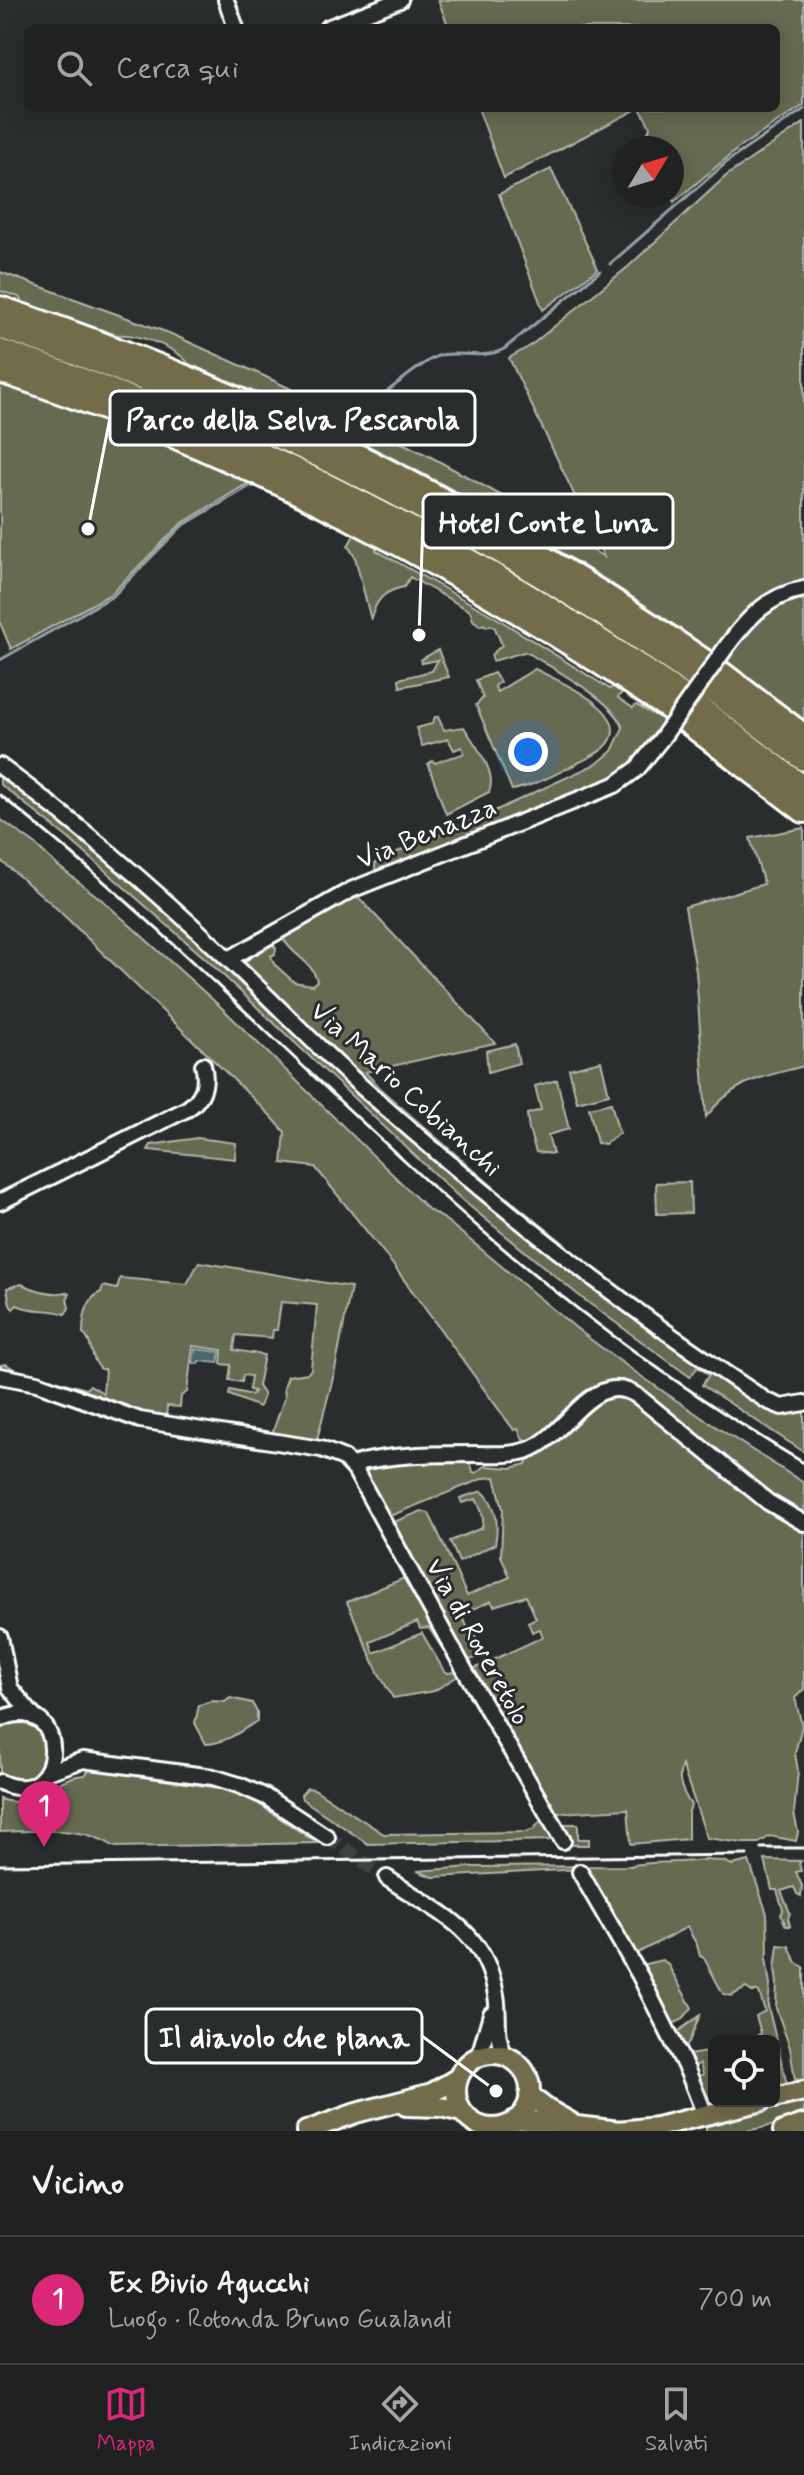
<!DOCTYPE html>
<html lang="it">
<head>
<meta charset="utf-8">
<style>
  body { margin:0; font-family:Mynerve,sans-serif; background:#282a2a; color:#f1f3f6 }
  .controls { position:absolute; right:24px; bottom:24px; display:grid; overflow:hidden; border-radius:12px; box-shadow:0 4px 20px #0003 }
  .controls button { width:72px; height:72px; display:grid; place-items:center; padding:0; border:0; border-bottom:2px solid #3d3f40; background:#202222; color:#f1f3f6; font:40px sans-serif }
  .compass { position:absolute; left:612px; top:136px; width:72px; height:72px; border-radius:50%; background:#202222; box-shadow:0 4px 20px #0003; rotate:52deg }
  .you { position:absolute; left:528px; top:752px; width:28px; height:28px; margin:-20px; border:6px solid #fff; border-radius:50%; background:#1a73e8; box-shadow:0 0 0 12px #1a73e833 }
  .badge { display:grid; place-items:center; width:52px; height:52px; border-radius:50%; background:#db2777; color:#fff; font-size:26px; font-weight:700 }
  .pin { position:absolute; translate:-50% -66px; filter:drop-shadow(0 2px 4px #0008) }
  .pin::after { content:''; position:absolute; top:42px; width:28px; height:24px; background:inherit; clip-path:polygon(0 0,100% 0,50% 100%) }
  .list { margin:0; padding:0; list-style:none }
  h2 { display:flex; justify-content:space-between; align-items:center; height:104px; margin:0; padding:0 32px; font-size:34px }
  h2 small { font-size:26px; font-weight:400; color:#a2a4a5 }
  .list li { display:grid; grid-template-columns:52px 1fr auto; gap:24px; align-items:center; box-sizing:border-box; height:128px; padding:0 32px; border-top:2px solid #3d3f40 }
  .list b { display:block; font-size:30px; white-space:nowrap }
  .list p { margin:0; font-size:26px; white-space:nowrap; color:#a2a4a5 }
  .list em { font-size:26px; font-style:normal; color:#a2a4a5 }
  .icon { flex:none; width:44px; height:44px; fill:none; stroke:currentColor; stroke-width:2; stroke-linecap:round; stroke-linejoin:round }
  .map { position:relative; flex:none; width:804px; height:2131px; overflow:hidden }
  .search { position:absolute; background:#202222; box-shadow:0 4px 20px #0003; left:24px; right:24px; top:24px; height:88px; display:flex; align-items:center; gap:20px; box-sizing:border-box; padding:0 28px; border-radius:12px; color:#a2a4a5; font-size:30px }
  .sheet { height:232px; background:#202222 }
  nav { display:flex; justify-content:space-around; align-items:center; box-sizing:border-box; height:112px; border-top:2px solid #3d3f40; background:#202222; font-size:22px; color:#a2a4a5 }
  nav a { display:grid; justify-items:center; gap:4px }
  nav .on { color:#db2777 }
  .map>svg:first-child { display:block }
  .green { fill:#666b51; stroke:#b2b5a8; stroke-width:2 }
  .water { fill:#48676b; stroke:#91a4a6; stroke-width:2 }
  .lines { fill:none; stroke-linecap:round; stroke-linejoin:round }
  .stream { stroke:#91a4a6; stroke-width:3 }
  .minor-tunnel { stroke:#3f4243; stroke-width:14; stroke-dasharray:14 7; stroke-linecap:butt }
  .minor-casing { stroke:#fff; stroke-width:20 }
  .major-casing { stroke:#fff; stroke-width:24 }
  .highway-casing { stroke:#fff; stroke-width:28 }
  .minor { stroke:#2a2d2e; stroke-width:14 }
  .major { stroke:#736c4b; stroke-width:18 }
  .highway { stroke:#736c4b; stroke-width:22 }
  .rail { stroke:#fff; stroke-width:3 }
  .minor-bridge-casing { stroke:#fff; stroke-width:20; stroke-linecap:butt }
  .minor-bridge { stroke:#2a2d2e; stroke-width:14 }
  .labels { text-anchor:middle; stroke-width:6; stroke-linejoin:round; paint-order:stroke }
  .street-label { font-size:28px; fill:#fff; stroke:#2a2d2e }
  .leader { fill:none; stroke:#fff; stroke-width:3 }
  .callout-dot { fill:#fff; stroke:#2a2d2e; stroke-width:3 }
  .callout { fill:#2a2d2e; stroke:#fff; stroke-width:3 }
  .callout-label { font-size:30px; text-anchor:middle; font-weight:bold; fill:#fff }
</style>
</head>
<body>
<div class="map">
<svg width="804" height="2131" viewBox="0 0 804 2131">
  <rect width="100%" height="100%" fill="#2a2d2e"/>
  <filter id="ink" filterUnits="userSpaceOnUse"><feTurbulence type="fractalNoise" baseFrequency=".0125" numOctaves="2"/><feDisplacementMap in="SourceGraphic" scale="16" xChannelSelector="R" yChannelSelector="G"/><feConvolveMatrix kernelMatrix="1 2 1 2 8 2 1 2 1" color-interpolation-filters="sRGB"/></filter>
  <g filter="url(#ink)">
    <!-- green -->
    <path class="green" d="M438,0h366v105l-64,42 -66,55 -3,-6 1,-48h-23l-4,-8 5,-13 -10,-19h136v-80h-327z
      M478,108h161l-135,70z
      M804,123v461c-47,5 -66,32 -91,68 -164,-116 -339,-212 -524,-288 -13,-17 -52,-31 -72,-29l-94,-32 -4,-6 -19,-6v-19l169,61 95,43 167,81 86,47 87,53 -95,-199 21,-12 99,-80 97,-90z
      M551,169l47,100 -55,41 -44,-116z
      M0,383l125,46 133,57 -5,1 -6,-3 -66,40 -70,70 -100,55 -11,-26z
      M355,533l23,13 -2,4 119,67 115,72 4,-3 8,6 -4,6 15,10 3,-3 28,15 -21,34 -23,22 -238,94 -7,-1v-6l8,-5 103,-43 112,-52 14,-12 11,-23c-7,-27 -69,-58 -93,-74l-6,-2 -31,9 -2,-6 11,-10 -7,-17 -4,-3 -5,2 -2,-3 -4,2 -7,-6 -3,-9 -60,-34 -6,10c-20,4 -29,13 -33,33l-16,-63 -7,-11z
      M804,600v120l-77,-58c20,-29 40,-59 77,-62z
      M438,650l11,27 -49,10 -1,-8 33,-8 6,-11 -17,3 -1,-3z
      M535,669c22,11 100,43 72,76 -8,9 -20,13 -31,19 -20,10 -42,22 -64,26l-36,-85 7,-7 -7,-18 18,-7 6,9 -5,4 2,6z
      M435,717h3l6,13 20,-3c10,17 34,45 25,65l-43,22 -18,-50 4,-3 4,2c9,-6 19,-5 28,-10l-2,-6 -8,3 -6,-11 -26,7 -6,-18 16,-4z
      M0,774l130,103 243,227 169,144 103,77 120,81 39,3v43l-102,-67 7,-10 -11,-8 -8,10 -108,-79 -121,-99 -254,-239 -139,-122 -68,-54z
      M0,819l35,25 23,22 44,34 121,109 206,201 14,8c50,40 97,82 147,121 69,52 141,98 214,144v33l-29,-17 -146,-116c-52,-10 -60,52 -105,59l-6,-13 -4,1 -129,-176 -70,-87 -33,-4 3,-31 -14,-16 -219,-212 -52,-44z
      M804,828v238c-44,12 -68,13 -98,51l-10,-146 -11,-64 79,-23 -14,-46z
      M350,897l10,2 135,144 -130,29 21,22 105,91 75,60 -4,1c-110,-85 -212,-179 -313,-276l-3,-8 9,-10 17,-10 4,7 -1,5 -4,2 3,8 20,18 18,3 5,-4c-4,-20 -27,-26 -35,-45z
      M515,1044l4,19 -31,9 -2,-21z
      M601,1061l8,33 -32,8 -8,-33z
      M557,1080l12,49 -21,6 5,19 -17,-2 -7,-22 -2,-16 14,-4 -6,-24z
      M611,1103l8,30 -14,11 -8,-1 -8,-35z
      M197,1138l39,5 -1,16 -87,-9 3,-5z
      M690,1182l1,31 -34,1 -1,-31z
      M199,1262l152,25 -16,83 -19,73 -42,-6 -2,-3 13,-38 -1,-9 4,-11 20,-3 3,-4 6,-64 -36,-3 -4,28h-4l-1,8 -36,-3 -2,15 30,5 -6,31 6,9 -5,12 -30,-12 1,-5 22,5 2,-4 -5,-1 2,-14 -8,-1 -1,7 -13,-2 2,-15 -10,-1 1,-14 -29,-4 -6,46 -6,4 -1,11 -13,-1 -1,13 -166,-48v-6l6,-1 8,5 72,20 4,-4 13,8 2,-24h-4c-12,-11 -7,-26 -18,-36 0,-15 3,-34 18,-41l2,-6 14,3 3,-11 67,6z
      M21,1284c12,5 32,12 44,8l5,2 -3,5 2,9 -4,6c-17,-6 -31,-1 -48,-9l-4,4 -3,-4 -3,-17z
      M627,1396l177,133v160l-9,9 7,28 -7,27 3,18 -4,42 4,19 -2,9 -26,-5 -11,7h-16l-36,-5 -25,-73c-6,14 1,28 9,40l-3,10v24l-57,5 -3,-35 -70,4 -5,-3 -82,-140 72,-33 -3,-8 -8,3 -4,-10 8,-4 -10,-22 -32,10 -3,-5 -30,13c5,17 21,23 21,42l-12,4 -7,-5 -72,-132 31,-12 7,2 38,83 43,-19 -9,-21 2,-47 -8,-32 -11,1 -94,38 -6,-2 -21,-39 10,-9 97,-6 3,12 3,1 9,-7 27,2 14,-4 2,-5 16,-9 51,-48 10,-5z
      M482,1491c15,13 17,34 13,53l-36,18 -9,-21 32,-13c3,-11 -1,-19 -6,-29l-14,4 -2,-5z
      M409,1576l44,82 -4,1 -20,-31 -9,1 -3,-7 -47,20 4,11 48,-20 22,38 4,2 11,-2 2,3 -27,17 -41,7 -15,-26 -31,-70z
      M230,1698l22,5 5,9v9c-16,10 -31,22 -51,23l-11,-21 4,-18 13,-4 13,1z
      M18,1721c52,9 24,79 -18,52v-46z
      M90,1769l129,19 32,11 66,44 -202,4c-33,-22 -77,-16 -115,-15v-33c35,14 52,-23 85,-24z
      M307,1788l7,1 70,45 142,-2 8,-3 9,-11 13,22 -188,4 -66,-45 -1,-4z
      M560,1824h18v15h11v6h-18z
      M702,1860l21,1 9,4 17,-4 18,53 1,38 -2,6 4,27 -2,21 19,79 -13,3v-47h-24l11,-8 -5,-17 9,-5 -6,-19h-7l-6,-4 -15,8 -8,-2 -19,-36 -4,-2 -3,-11 -10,-18 -53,28 -51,-86 -150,8 -16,-6 54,-4 159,-1c22,-6 48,-2 72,-6z
      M765,1860l36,1 -2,3 2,7 -5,1 6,14 -1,10 -4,-2 -3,-7 -13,4 9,22 -2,5 2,8h-4l-5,-11 2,-5 -6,-20h-5z
      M778,1945l11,1 7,17 8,4v112l-9,1 -5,-32 -14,-40 1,-25 -2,-14z
      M662,1960l5,3 25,45 -10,12 -12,5 -29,-60z
      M700,2015l-11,27 -5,6 -8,-15z
      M714,2051v50h5c-13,0 -16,-14 -21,-24l5,-3 -3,-10 -7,2 -5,-11z
      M804,2097v22l-58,12h-40v-7l7,-5z"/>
    <!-- water -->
    <path class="water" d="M195,1349l25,3 -2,11 -19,-2 -1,3 -5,-1z"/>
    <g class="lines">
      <!-- stream -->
      <path class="stream" d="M610,264l118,-103 76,-52
        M363,410c18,-12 61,-51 78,-55 22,-4 42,5 63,-6l96,-78
        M0,660l113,-64 69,-70 68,-40"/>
      <!-- minor-tunnel -->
      <path class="minor-tunnel" d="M327,1837l60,41"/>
      <defs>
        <path id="minor" d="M226,0l10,28
          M327,28l73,-28
          M727,646c21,-28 41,-51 77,-57
          M0,766c80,59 154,123 226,191 46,43 89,88 136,130 128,114 261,220 405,314l15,6 22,-4
          M229,959l122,-69 264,-105 22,-16 25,-31
          M0,1202l187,-93c16,-11 21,-25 16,-44
          M0,1376l37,7 103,37 181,29 23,9 11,12 109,199 99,172
          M352,1465c34,-11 86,-11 122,-11 18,0 36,2 54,-4 39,-13 65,-85 111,-53l129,105 36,21
          M0,1637l10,51 25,30
          M0,1719c71,-31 68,95 0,63
          M47,1772l36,-12 130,17 26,8 27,12 61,40
          M580,1872l60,104 48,96 17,43
          M387,1878c51,35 98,50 109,117 4,22 -2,40 9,61
          M479,2056l12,-42
          M484,2127l3,4"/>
        <path id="major" d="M456 2091a37 37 0 1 1 74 0a37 37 0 1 1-74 0Z
          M529,2095l18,14 23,13
          M774,2098l30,-7
          M406,2106l35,1 21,5
          M516,2119l104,12
          M306,2131l50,-18 76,-20 26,-15
          M618,2131l39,-4 105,-26
          M783,2131l21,-7"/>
        <path id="highway" d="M0,308c251,83 486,202 704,353
          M0,327c247,82 481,198 694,349
          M0,351c243,81 470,197 680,343
          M0,371c240,79 461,196 670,338
          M721,673l83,63
          M710,688l94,71
          M697,706l107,82
          M686,721l118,90"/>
      </defs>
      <!-- minor casing -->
      <use href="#minor" class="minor-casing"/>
      <!-- major casing -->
      <use href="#major" class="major-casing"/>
      <!-- highway casing -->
      <use href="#highway" class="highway-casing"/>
      <!-- minor -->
      <use href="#minor" class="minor"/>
      <!-- major -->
      <use href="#major" class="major"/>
      <!-- highway -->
      <use href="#highway" class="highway"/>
      <!-- rail -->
      <path class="rail" d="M0,795c158,124 295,269 444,402 111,100 232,190 360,266
        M761,1848h43
        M0,1865l747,-10"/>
      <defs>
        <path id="minor-bridge" d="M662,738l65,-92"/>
      </defs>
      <!-- minor-bridge casing -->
      <use href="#minor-bridge" class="minor-bridge-casing"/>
      <!-- minor-bridge -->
      <use href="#minor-bridge" class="minor-bridge"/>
    </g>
  </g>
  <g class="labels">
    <!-- street labels -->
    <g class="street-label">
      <text transform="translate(426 832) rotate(-22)" y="10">Via Benazza</text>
      <text transform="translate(407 1088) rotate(42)" y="10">Via Mario Cobianchi</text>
      <text transform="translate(479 1641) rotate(61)" y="10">Via di Roveretolo</text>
    </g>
  </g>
  <!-- callouts -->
  <path class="leader" d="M88 529L110 418M419 635L423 521M496 2091L422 2036"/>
  <g class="callout-dot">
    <circle cx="88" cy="529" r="8"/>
    <circle cx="419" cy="635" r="8"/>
    <circle cx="496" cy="2091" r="8"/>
  </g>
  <g class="callout">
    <rect x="110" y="391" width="365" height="54" rx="8"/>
    <rect x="423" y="494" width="250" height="54" rx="8"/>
    <rect x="146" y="2009" width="276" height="54" rx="8"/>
  </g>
  <g class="callout-label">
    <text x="293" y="429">Parco della Selva Pescarola</text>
    <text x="548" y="532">Hotel Conte Luna</text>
    <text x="284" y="2047">Il diavolo che plana</text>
  </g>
</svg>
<div class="controls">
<button><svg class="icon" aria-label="locate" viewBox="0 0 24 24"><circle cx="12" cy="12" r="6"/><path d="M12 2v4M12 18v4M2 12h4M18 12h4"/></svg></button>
</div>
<svg class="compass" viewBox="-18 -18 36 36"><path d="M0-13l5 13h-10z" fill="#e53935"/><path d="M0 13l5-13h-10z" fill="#a2a4a5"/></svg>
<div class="you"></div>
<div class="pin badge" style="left:44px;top:1847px">1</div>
<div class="search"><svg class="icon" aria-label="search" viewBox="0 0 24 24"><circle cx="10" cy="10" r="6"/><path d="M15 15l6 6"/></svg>Cerca qui</div>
</div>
<section class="sheet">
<h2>Vicino<small></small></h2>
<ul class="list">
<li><span class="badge">1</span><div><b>Ex Bivio Agucchi</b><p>Luogo · Rotonda Bruno Gualandi</p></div><em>700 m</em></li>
</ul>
</section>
<nav>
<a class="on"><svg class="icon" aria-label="map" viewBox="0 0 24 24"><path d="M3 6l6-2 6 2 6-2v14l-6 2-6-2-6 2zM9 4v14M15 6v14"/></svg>Mappa</a>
<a><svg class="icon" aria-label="directions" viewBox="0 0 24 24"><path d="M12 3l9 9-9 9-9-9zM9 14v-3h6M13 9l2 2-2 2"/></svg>Indicazioni</a>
<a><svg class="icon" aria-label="saved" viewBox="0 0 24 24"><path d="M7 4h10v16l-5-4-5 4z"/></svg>Salvati</a>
</nav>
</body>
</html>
